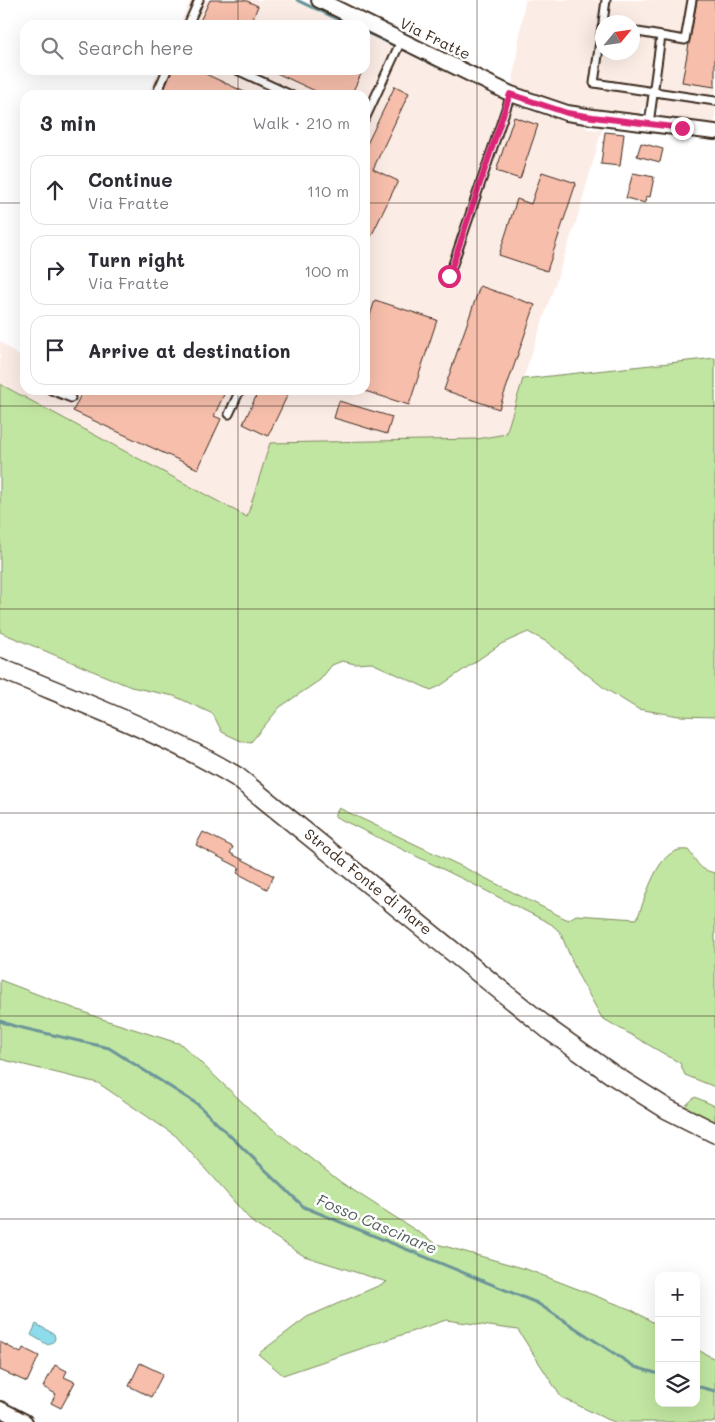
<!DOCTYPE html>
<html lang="en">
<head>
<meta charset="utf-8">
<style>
  body { margin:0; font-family:Mali,sans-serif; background:#f7f7f7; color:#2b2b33 }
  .controls { position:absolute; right:15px; bottom:15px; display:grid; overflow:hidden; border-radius:10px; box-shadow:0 5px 20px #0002 }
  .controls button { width:45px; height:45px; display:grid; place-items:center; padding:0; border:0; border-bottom:1px solid #e1e1e2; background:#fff; color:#2b2b33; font:25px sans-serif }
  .compass { position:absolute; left:595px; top:15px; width:45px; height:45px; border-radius:50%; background:#fff; box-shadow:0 5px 20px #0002; rotate:61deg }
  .stop { position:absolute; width:15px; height:15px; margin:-11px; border:4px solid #db2777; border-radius:50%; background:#fff }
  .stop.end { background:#db2777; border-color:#fff; box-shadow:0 1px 5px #0008 }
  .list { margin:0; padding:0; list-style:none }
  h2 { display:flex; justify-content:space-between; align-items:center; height:65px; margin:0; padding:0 20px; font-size:21px }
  h2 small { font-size:16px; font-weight:400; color:#7c7c81 }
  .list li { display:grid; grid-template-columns:32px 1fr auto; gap:15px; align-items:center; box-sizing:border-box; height:70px; margin:0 10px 10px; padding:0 10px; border:1px solid #e1e1e2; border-radius:15px }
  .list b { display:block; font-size:19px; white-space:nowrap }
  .list p { margin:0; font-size:16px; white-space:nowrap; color:#7c7c81 }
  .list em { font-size:16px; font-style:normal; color:#7c7c81 }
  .icon { flex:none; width:28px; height:28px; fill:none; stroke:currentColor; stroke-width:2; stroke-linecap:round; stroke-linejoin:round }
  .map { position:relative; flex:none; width:715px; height:1422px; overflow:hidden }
  .search { position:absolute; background:#fff; box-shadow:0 5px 20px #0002; left:20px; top:20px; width:350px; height:55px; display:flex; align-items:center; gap:12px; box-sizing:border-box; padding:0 18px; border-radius:15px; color:#7c7c81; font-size:19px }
  .panel { position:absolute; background:#fff; box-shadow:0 5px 20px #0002; left:20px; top:90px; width:350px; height:305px; border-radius:15px }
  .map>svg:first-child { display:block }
  .built { fill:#fcece6; fill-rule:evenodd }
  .green { fill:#c1e6a1; stroke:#7e8860 }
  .water { fill:#8ddceb; stroke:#6c9599 }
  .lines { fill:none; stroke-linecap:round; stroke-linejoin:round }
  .stream { stroke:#6c9599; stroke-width:3 }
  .building { fill:#f6beab; stroke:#3b2a1e }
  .lane-casing { stroke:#3b2a1e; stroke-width:11 }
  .street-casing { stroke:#3b2a1e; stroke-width:18 }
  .secondary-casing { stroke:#3b2a1e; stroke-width:22 }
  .lane { stroke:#fff; stroke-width:7 }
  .street { stroke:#fff; stroke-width:14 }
  .secondary { stroke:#fff; stroke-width:19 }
  .route { stroke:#db2777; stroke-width:6 }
  .grid { fill:none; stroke:#3b2a1e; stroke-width:1; stroke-opacity:0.55 }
  .labels { text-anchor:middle; stroke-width:5; stroke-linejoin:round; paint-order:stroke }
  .street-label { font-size:15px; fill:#3b2a1e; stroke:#fff }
  .water-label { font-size:16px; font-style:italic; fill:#545f5c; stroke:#fff }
</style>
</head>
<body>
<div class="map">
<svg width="715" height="1422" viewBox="0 0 715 1422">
  <rect width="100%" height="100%" fill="#fff"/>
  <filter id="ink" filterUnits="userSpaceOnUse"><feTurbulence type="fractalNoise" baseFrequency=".02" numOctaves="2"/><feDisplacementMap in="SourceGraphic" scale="10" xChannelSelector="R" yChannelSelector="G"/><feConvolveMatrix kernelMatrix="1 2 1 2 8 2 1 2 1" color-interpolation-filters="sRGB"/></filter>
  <g filter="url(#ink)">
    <!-- built -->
    <path class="built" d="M191,0h102l53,25h-167z
      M525,0h190v126l-55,-6v-11l-18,-1 -1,7 -3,3 -58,-10 -32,-8 -36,-14zM602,22h30v30h-30z
      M365,34l153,72 30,11 36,6 2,5 11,2 6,-4 -25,90 -55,163 -17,55 -29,5 -207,4 -23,75 -247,-134v-43l25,20v29h340v-295h-218l12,-25h206z"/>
    <!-- green -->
    <path class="green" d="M715,358v359l-36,-1 -41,-7 -34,-21 -57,-46 -19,-10 -27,12 -61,42 -9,4 -59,-27 -17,1 -13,-3 -10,4 -12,15 -40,27 -29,35 -10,-1 -19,-9 -9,-18 -39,-18 -43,-9 -131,-55v-248l247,133 23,-74 207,-4 29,-5 17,-55z
      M339,808l124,59 105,53 8,-5 61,4c8,-19 18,-61 39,-68 4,-2 9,-1 12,-1 11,13 9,19 27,23v214l-30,-12 -5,-12 -78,-45 -24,-43 -18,-43 -9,-8 -82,-42 -135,-66z
      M0,980l102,39 79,25 78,74 83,65 95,61 89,25 106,41 27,16v77h37v-54l19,10v63h-100l-11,-4 -43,-21 -43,-67 -72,-10 -163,55 -25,-21 49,-37 80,-35 -83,-26 -51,-33 -77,-87 -78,-53 -98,-24z
      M695,1097l20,9v16l-31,-15z"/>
    <!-- water -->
    <path class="water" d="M36,1324l18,10 1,4 -1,3 -6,4 -17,-10z"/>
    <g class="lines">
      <!-- stream -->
      <path class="stream" d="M297,0l53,25
        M365,32l30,14
        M412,54l24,12
        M452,73l31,15
        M0,1021l14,5 95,22 88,56 107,103 233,96 98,64 24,7
        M696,1386l19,5"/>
    </g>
    <!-- building -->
    <path class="building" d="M210,0h35l13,6 -5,12 15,7h-70z
      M697,0h18v87l-33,-5z
      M172,70h25l54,25h-89z
      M270,70h93l-12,25h-27z
      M395,86l14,7 -36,76 25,12 -33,68v-101z
      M514,117l24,8 -18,54 -24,-8z
      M605,132l19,2 -4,32 -19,-2z
      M641,143l22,6 -3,13 -23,-6z
      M542,172l34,11 -29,88 -48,-16 18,-56 14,5z
      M633,173l21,4 -4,20 -4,-1 -1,7 -19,-5z
      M480,286l55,19 -36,104 -55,-19z
      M375,300l62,20 -28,85 -44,-14v-60z
      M83,390h143l-12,26 7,3 -23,50 -125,-58z
      M259,390h31l-22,46 -25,-12z
      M339,401l53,16 -5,17 -53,-16z
      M203,832l30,15 -3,6 44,23 -7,13 -30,-16 3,-5 -44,-23z
      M0,1342l21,11 2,-5 16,8 -12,26 -27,-12z
      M140,1363l23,11 -12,23 -22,-11z
      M55,1365l12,6 -3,6 11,5 -14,26 -10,-5 5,-9 -13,-7z"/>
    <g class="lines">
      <defs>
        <path id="lane" d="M603,22l3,-22
          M188,25l11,-25
          M602,27l-8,56 121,18
          M632,31l53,9 7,-40
          M237,70l54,25
          M156,95l11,-25
          M365,119l36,-78
          M649,124l12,-88
          M449,276l62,-182
          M51,390l20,8
          M229,414l11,-24"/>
        <path id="street" d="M319,0l192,94 56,19 26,4 122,15
          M0,1409l25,13"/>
        <path id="secondary" d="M0,668c80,34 162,64 237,109l314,254 62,44 54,34 48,24"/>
      </defs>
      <!-- lane casing -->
      <use href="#lane" class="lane-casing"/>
      <!-- street casing -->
      <use href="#street" class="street-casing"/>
      <!-- secondary casing -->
      <use href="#secondary" class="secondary-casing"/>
      <!-- lane -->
      <use href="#lane" class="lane"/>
      <!-- street -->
      <use href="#street" class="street"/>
      <!-- secondary -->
      <use href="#secondary" class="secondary"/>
    </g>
  </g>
  <g class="lines" filter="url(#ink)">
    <!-- route -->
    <path class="route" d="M449,276l61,-182 57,19 26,4 89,11"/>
  </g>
  <!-- grid -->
  <path class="grid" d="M238,0v25M477,0v1422M238,70v25M0,203h25M365,203h350M238,390v1032M0,406h715M0,609h715M0,813h715M0,1016h715M0,1219h715"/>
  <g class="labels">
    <!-- street labels -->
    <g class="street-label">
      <text transform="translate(435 39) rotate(26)" y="5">Via Fratte</text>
      <text transform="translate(368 882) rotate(39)" y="5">Strada Fonte di Mare</text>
    </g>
    <!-- water labels -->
    <g class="water-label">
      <text transform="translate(377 1224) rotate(23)" y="6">Fosso Cascinare</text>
    </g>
  </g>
</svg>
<div class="controls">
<button>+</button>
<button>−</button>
<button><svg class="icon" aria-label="layers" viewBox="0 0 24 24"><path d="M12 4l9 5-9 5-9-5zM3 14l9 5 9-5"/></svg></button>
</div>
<svg class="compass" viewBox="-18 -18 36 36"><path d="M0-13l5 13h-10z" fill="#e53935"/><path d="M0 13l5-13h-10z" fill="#7c7c81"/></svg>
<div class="stop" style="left:449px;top:276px"></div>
<div class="stop end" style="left:682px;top:128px"></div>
<div class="search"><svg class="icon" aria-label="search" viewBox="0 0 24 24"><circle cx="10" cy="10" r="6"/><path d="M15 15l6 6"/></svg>Search here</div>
<section class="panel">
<h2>3 min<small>Walk · 210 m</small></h2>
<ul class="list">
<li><svg class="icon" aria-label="ahead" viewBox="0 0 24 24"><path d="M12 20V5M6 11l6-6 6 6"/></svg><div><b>Continue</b><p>Via Fratte</p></div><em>110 m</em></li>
<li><svg class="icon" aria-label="right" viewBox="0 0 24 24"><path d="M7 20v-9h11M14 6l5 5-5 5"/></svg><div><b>Turn right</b><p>Via Fratte</p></div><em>100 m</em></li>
<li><svg class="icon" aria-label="arrive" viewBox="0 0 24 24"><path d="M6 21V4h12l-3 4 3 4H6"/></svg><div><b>Arrive at destination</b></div></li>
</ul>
</section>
</div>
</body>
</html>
